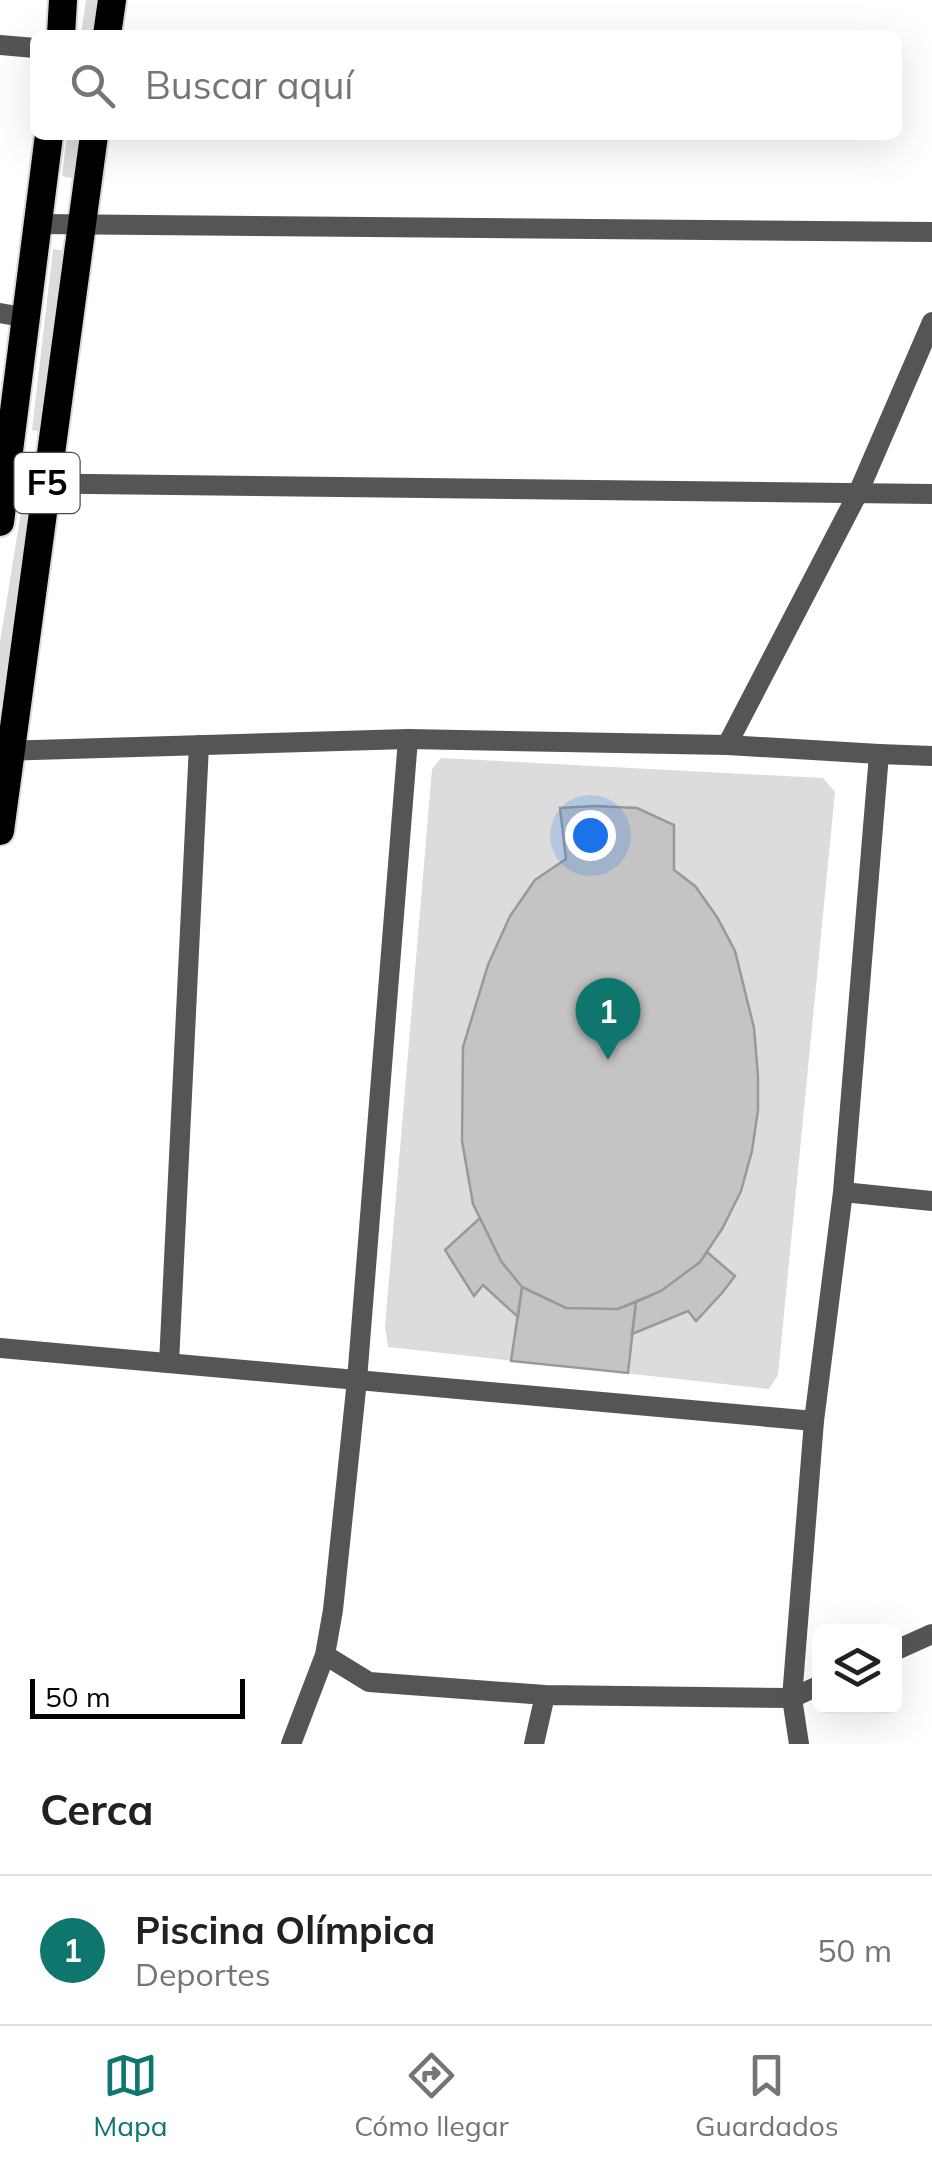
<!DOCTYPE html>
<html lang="es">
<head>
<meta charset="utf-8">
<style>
  body { margin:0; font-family:Mulish,sans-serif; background:#f6f6f6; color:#202124 }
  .controls { position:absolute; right:30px; bottom:30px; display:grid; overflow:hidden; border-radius:15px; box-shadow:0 10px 40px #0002 }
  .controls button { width:90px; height:90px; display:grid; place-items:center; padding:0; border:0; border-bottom:2px solid #e0e0e0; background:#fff; color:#202124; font:50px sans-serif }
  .scale { position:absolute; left:30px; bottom:25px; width:215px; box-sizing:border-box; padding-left:10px; border:5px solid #000; border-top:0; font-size:28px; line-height:35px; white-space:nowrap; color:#000; -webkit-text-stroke:8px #fff; paint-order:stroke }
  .you { position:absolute; left:590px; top:835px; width:35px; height:35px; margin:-25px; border:8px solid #fff; border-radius:50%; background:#1a73e8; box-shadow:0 0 0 15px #1a73e833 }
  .badge { display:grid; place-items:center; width:65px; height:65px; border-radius:50%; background:#0f766e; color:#fff; font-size:32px; font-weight:700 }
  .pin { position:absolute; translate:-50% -82px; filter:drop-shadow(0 2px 5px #0008) }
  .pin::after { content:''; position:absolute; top:52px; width:35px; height:30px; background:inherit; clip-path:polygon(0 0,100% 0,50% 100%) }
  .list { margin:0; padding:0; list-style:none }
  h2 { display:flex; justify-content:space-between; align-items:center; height:130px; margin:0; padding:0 40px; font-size:42px }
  h2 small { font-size:32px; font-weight:400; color:#757577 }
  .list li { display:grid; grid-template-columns:65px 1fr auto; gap:30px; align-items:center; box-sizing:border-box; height:150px; padding:0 40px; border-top:2px solid #e0e0e0 }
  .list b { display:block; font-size:38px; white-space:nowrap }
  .list p { margin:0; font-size:32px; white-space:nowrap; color:#757577 }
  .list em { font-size:32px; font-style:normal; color:#757577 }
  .icon { flex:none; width:55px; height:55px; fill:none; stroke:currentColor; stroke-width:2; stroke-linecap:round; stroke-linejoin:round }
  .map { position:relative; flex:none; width:932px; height:1744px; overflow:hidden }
  .search { position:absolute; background:#fff; box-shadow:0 10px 40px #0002; left:30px; right:30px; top:30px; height:110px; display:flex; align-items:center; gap:25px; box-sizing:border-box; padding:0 35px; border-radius:15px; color:#757577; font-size:38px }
  .sheet { height:280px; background:#fff }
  nav { display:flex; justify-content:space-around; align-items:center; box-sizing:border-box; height:140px; border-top:2px solid #e0e0e0; background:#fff; font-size:28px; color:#757577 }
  nav a { display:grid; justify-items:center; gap:5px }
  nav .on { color:#0f766e }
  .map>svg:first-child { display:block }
  .green { fill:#dcdcdc }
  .building { fill:#c4c4c4; stroke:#999; stroke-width:2.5 }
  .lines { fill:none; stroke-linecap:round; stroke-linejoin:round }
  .trunk-casing { stroke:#dbdbdb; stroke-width:32 }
  .minor { stroke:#555; stroke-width:20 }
  .tertiary { stroke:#555; stroke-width:20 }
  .trunk { stroke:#000; stroke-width:28 }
  .labels { text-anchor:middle; stroke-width:9; stroke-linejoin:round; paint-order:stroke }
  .shield { fill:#fff; stroke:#4c4c4c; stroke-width:2.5 }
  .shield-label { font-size:35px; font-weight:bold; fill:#000 }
</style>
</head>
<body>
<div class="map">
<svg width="932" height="1744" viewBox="0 0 932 1744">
  <rect width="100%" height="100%" fill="#fff"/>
  <!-- green -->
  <path class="green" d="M86,0h15l-5,35h-15z
    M67,135h15l-6,44 -14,-3z
    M53,249l15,2 -21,182 -15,-3z
    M21,512l15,3 -30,192 -6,-1v-64z
    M441,758l382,20 12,14 -57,583 -9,14 -381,-42 -3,-20 47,-558z"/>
  <!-- building -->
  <path class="building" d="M594,806l43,2 37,17v45l21,16 22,31 18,34 19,77 4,48v34l-6,41 -11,40 -19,38 -22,33 -39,29 -43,18 -52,-1 -44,-21 -21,-26 -28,-57 -11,-63 1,-94 25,-82 22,-49 25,-36 31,-21 -6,-51z
    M480,1218l21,43 21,26 -4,30 -35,-32 -9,11 -29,-46z
    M707,1252l28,24 -13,17 -26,28 -8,-10 -56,23 4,-32 25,-11 39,-29z
    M522,1287l44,21 52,1 18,-7 -8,71 -117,-12z"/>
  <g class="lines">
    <defs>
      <path id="trunk" d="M61,35l2,-35
        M107,35l5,-35
        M0,522l49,-387
        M0,831l94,-696"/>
    </defs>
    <!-- trunk casing -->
    <use href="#trunk" class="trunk-casing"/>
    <!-- minor -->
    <path class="minor" d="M0,45l35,3
      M39,224l893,8
      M0,313l28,5
      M6,483l926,11
      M879,754l53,2
      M169,1363l30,-618
      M894,1651l38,-17
      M325,1655l44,27 176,13 247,3 28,-13
      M291,1744l34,-89 8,-45 24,-230 51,-641
      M534,1744l11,-49
      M799,1744l-7,-46 22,-277"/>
    <!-- tertiary -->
    <path class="tertiary" d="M727,745l131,-252 74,-171
      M0,751l408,-12 319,6 152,9 -36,438 -29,229 -814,-73
      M843,1192l89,9"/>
    <!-- trunk -->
    <use href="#trunk" class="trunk"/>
  </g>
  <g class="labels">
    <!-- shield labels -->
    <rect class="shield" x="14.5" y="453" width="65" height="60" rx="8"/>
    <g class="shield-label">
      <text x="47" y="495">F5</text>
    </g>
  </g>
</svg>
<div class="controls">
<button><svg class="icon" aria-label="layers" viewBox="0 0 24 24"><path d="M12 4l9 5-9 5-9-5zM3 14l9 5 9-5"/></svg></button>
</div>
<div class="scale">50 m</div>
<div class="you"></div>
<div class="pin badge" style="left:608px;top:1060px">1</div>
<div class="search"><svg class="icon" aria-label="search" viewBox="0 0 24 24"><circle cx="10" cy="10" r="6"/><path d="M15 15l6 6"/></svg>Buscar aquí</div>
</div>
<section class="sheet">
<h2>Cerca<small></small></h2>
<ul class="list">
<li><span class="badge">1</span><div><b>Piscina Olímpica</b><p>Deportes</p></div><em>50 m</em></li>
</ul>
</section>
<nav>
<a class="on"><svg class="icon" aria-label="map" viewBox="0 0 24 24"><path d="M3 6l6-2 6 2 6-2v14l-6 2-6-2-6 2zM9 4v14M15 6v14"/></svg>Mapa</a>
<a><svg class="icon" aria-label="directions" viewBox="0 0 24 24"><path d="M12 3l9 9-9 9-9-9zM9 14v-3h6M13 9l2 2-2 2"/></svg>Cómo llegar</a>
<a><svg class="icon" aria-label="saved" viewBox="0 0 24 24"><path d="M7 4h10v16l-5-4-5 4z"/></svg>Guardados</a>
</nav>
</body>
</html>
